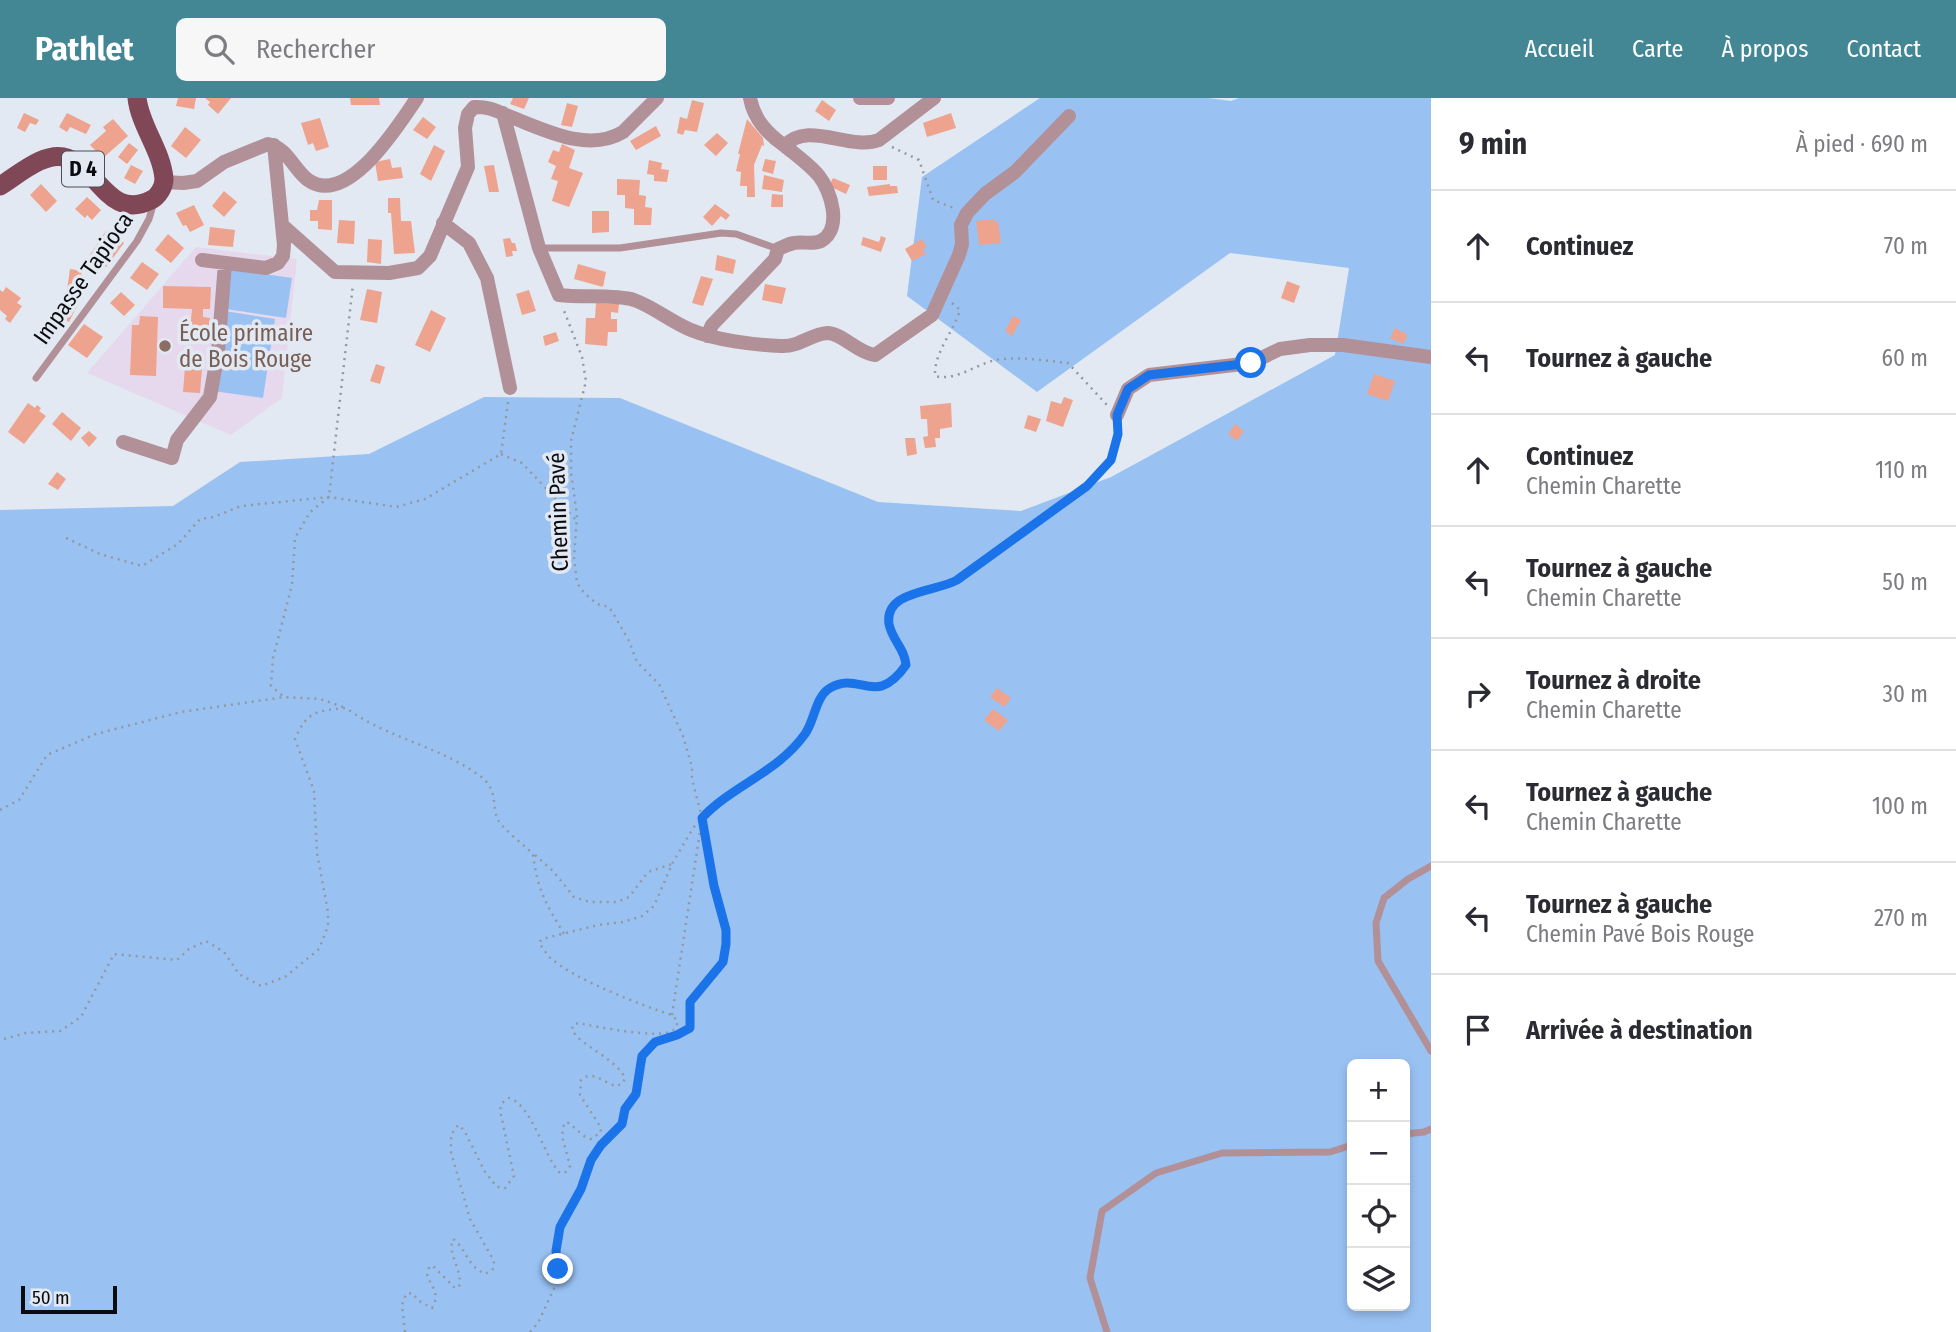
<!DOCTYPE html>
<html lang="fr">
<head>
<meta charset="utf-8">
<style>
  body { margin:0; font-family:"Fira Sans Condensed",sans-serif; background:#f7f7f7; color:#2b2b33 }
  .controls { position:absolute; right:21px; bottom:21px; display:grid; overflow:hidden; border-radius:10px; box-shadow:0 4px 10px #0003 }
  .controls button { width:63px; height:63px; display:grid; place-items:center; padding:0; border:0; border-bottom:2px solid #e1e1e2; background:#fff; color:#2b2b33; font:35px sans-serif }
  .scale { position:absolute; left:21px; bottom:18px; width:96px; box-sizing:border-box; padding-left:7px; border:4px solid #0a0c0f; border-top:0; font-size:19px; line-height:24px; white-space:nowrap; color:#0a0c0f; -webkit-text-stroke:5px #e2e9f2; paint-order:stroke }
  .stop { position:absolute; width:21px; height:21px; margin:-16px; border:5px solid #1a73e8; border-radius:50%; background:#fff }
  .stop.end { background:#1a73e8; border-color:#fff; box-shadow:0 2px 7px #0008 }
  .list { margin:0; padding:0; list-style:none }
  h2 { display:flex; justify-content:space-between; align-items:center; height:91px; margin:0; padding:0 28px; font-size:30px }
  h2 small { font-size:23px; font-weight:400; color:#7c7c81 }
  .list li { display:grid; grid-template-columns:46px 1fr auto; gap:21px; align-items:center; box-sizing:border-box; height:112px; padding:0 28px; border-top:2px solid #e1e1e2 }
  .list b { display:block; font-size:26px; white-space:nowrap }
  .list p { margin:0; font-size:23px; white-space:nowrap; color:#7c7c81 }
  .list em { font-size:23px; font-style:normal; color:#7c7c81 }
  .icon { flex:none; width:38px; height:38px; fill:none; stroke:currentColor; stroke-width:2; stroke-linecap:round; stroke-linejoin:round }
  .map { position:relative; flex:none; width:1431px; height:1234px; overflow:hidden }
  header { display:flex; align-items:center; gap:42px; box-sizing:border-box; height:98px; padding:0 35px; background:#438795; color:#fff }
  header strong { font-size:33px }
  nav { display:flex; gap:38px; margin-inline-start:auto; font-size:24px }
  .search { width:490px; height:63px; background:#f7f7f7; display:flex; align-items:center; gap:18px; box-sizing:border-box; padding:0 24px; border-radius:10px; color:#7c7c81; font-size:26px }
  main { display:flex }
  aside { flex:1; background:#fff }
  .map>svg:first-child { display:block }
  .education { fill:#e6d9ed }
  .green { fill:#99c2f3; fill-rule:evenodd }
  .building { fill:#eda38d }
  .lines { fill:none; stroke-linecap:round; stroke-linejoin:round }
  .path { stroke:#93989f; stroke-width:2.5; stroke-dasharray:2 5; stroke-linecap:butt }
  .service { stroke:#b29098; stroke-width:7 }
  .minor { stroke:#b29098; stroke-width:14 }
  .primary { stroke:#804757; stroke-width:19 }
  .route { stroke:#1a73e8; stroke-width:9 }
  .education-dot { fill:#8d6e63; stroke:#e2e9f2; stroke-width:2.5 }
  .labels { text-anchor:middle; stroke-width:7; stroke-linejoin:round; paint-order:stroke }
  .shield { fill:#e2e9f2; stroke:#4b4e53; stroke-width:2 }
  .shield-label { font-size:21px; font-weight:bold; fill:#0a0c0f }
  .street-label { font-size:23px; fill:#0a0c0f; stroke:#e2e9f2 }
  .education-label { font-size:23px; fill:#785e54; stroke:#e2e9f2; text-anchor:start }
</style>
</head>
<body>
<header>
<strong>Pathlet</strong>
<div class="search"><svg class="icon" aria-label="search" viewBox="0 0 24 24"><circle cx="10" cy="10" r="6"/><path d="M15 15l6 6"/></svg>Rechercher</div>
<nav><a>Accueil</a><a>Carte</a><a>À propos</a><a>Contact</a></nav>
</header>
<main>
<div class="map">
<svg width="1431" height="1234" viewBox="0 0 1431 1234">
  <rect width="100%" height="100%" fill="#e2e9f2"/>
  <!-- education -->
  <path class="education" d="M196,149l101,12 -15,139 -51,37 -144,-62z"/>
  <!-- green -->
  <path class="green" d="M1040,0h168l23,3 8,-3h192v1234h-1431v-822l173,-4 67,-44 129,-8 115,-57 136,1 258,104 143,9 90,-34 224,-122 14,-87 -119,-15 -193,139 -130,-96 15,-119zM1352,966h53v242h-53z
    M231,171l61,9 -6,40 -60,-9z
    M225,213l50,8 -12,79 -50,-7z"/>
  <!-- building -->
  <path class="building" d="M178,0h18l-2,11 -18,-3z
    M205,0h26l-13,16 -10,-9 2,-3z
    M350,0h29l1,7h-29z
    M513,0h16l-5,11 -14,-5z
    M692,2l12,3 -7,29 -12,-2 -2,5 -6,-2 3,-16 7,2z
    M822,2l14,10 -7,11 -14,-10z
    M567,5l11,3 -6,21 -11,-2z
    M24,15l15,7 -3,5 -6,-2 -5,9 -8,-4z
    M67,15l24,12 -5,9 -16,-7 -3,5 -8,-5z
    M951,15l5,15 -29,9 -4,-14z
    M423,19l13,10 -9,12 -14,-9z
    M320,20l9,29 -13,4 -3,-8 -5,2 -7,-22z
    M113,21l15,17 -25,22 -13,-13 16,-14 -3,-4z
    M747,21l16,19 1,8 -2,-1 -8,20 1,32h-8v-11h-7l1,-14 -5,-1 4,-17h-2z
    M656,28l5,10 -25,14 -6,-9z
    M185,29l16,13 -15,18 -15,-12z
    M717,35l11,10 -12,13 -12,-11z
    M129,45l9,7 -11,14 -9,-7z
    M562,46l13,6 -6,18 14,5 -14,34 -17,-6 6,-20 -7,-2 5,-13 -8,-4 5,-12 6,2z
    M434,47l11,6 -14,30 -11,-7z
    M390,61l2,9 9,-1 2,11 -25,3 -3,-19z
    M765,61l11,2 -3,13 -11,-3z
    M649,62l13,3 -1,6 8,1 -2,12 -13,-1v-6l-7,-1z
    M131,67l12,6 -8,13 -11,-6z
    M494,67l5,27h-10l-5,-26z
    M873,68h14v14h-14z
    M764,77l20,5 -2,12 -20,-3z
    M833,80l17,7 -4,9 -17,-8z
    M617,81l23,1 -1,15 7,1 -1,11 7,1 -1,17h-17v-16l-9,-1v-13h-8z
    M41,86l16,17 -11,11 -16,-17z
    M890,86v2h7l1,7 -29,3 -2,-9z
    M224,93l13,11 -13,15 -12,-11z
    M772,96l11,1v12h-12z
    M87,99l14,13 -9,10 -5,-5 -2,3 -10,-9z
    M388,100h12l1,23h10l4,32 -21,1 -3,-41h-3z
    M319,102h13v30l-14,-1v-8h-8v-11h7z
    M715,106l15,11 -4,5 -5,-4 -9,10 -9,-9z
    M194,107l10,20 -14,7 -4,-7 -3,1 -7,-13z
    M592,113h17v21l-17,1z
    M994,121v3l4,-1 3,22 -22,2 -3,-24z
    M339,122l16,1 -1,23 -17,-1z
    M210,129l25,3 -2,17 -25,-2z
    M106,133l18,12 -18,24 -17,-11z
    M168,136l16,14 -13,15 -16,-13z
    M881,138l5,2 -5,14 -20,-7 2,-8 16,5z
    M510,140l2,5h3l2,8h-5l1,5 -7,1 -3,-18z
    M368,141l14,1 -1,24 -14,-2z
    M922,141l5,8 -4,2 3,5 -14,7 -7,-12z
    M717,157l19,5 -3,14 -18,-4z
    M142,164l17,12 -12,16 -17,-12z
    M578,166l28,8 -3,15 -29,-8z
    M70,171l12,2 -3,20 -12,-1z
    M701,178l12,3 -10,27 -11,-3z
    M1287,183l13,5 -6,17 -13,-5z
    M765,186l21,4 -4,16 -20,-4z
    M163,188l48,1 -1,22h-7v8l7,1 -3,25 -18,-2 3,-32 -29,-1z
    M6,189l15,11 -4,5 5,3 -12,17 -5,-4 2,-3 -7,-6v-20l3,2z
    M367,191l15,3 -5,31 -17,-3z
    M529,192l7,21 -14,4 -6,-21z
    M121,194l14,13 -11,11 -14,-13z
    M67,200l11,6 -9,18 -4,-2 -6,10 -7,-4 2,-4 -5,-3 3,-5 6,3z
    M596,205l23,1 -1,9 -7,-1v7h6v13h-9l-1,14 -22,-2 1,-26h9z
    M431,212l15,8 -16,34 -15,-7z
    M140,218l18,1 -2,59 -26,-1 2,-50h7z
    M1013,218l8,4 -9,16 -7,-5z
    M84,226l19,13 -16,21 -19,-13z
    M1395,230l13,7 -5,9 -13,-6z
    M556,234l3,9 -14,5 -2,-10z
    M186,256l17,2 -3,37 -17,-1z
    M376,266l9,3 -5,17 -10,-3z
    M1374,276l21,7 -7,20 -21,-7z
    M1064,299l9,3 -10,27 -17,-6 5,-20 10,3z
    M28,305l7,5 2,-3 4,3 -2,3 7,5 -22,28 -16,-12z
    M951,305l1,24 -12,2v9h-5l1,9 -11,1 -2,-11 5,-1 -1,-17h-6l-1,-13z
    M62,314l19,16 -10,13 -19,-17z
    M1028,317l13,4 -5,13 -12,-4z
    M1235,326l9,7 -7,10 -9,-7z
    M89,333l8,7 -8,9 -8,-9z
    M905,340h10l2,16 -10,2z
    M57,374l9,7 -8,11 -10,-6z
    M997,590l14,10 -7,9 -14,-10z
    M993,611l15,11 -9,11 -15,-11z"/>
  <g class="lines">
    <!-- path -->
    <path class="path" d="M892,49l27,13 14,40 21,8
      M952,205l8,7c-7,23 -26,42 -25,66 24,6 45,-16 68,-17 21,-2 44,2 65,4l39,42
      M501,356l21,9 54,57
      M66,440l34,16 42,12 36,-22 22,-25 14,-2 27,-11 88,-9 67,10 29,-8 76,-45 7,-52
      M343,609l-23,-8 -36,-2 -13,-11 2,-28 19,-73 3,-47 15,-26 19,-15 24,-213
      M0,712l19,-10 28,-45 49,-21 85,-22 103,-15
      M535,757l18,16 21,26 16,5h27l12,-5 19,-25 24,-8
      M672,917l29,-190
      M4,941l22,-6 34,-2 21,-14 33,-63 63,6 12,-11 17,-8 18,11 15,22 22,12 24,-9 34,-28 9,-23v-14l-11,-59 -3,-62 -19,-52c12,-28 21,-28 51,-31 41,30 93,38 134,68 19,14 11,29 18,44 6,10 26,25 35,34 4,35 13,50 31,80
      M405,1234l-3,-27 4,-11 6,-1 7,8 13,7c8,-13 1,-20 -5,-32l2,-9 4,-1 22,22 4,-1c4,-18 -12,-32 -6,-48 13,9 13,26 32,35l8,-5 1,-8 -24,-42 -19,-67v-17l7,-10 6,5 21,42 12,15 8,1 9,-12 -14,-66 2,-7 7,-5c23,7 34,56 50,74l6,1 5,-7 -8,-30 2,-13h5l15,13 7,3 10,-7 -1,-6 -20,-31 1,-15c11,-11 23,3 35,6l7,-3 2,-5c-10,-21 -47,-33 -53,-49l2,-5 5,-1c17,4 80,16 93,8 3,-2 4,-5 6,-9l-6,-7c-29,-9 -98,-36 -119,-55 -6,-4 -9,-11 -14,-17l3,-4 56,-14 25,-3 19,-6 12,-10 18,-42 21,-36 19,-21 61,-39 33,-35 15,-35 7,-9 19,-6 28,5 8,-2 9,-4 8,-10 6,-7 -1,-10 -11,-16 -6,-25c20,-28 43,-18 69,-34l130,-94 24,-26 7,-31
      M530,1234l8,-9 19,-41 -1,-31 4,-24 21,-38 10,-29 10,-15 21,-21 3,-15 11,-15 6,-38 13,-14 22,-7 13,-7v-26l33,-39 3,-33 -12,-44 -12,-68 -10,-39v-12l-9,-31 -24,-52 -22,-22 -8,-21 -16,-28 -4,-6 -12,-3 -12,-10 -8,-11 -3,-25 3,-43 -6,-42v-32l15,-60 -4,-24 -19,-49"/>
    <!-- service -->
    <path class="service" d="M539,150h81l101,-15 15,1 42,15
      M36,280l101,-137 12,-22 5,-17
      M1431,768l-23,13 -24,19 -8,25 2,38 53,90
      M1405,1036l19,-2 7,-3
      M1107,1234l-17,-54 12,-67 54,-38 66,-20 108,-1 22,-7"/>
    <!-- minor -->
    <path class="minor" d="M750,0c4,22 18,36 35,48 22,-26 65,5 94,-6l55,-42
      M860,0h28
      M503,15l36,135 20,47c22,3 56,-1 75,5 20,7 37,22 57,30 24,10 63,15 90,16 19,1 30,-12 46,-13 15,0 31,20 48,22l57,-40 27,-60 3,-11 -1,-19 6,-12 18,-19 30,-22 54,-56
      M164,84l19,1 14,-2 27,-19 44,-18c20,4 25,25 40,36 40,28 91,-56 109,-82
      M443,125l26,20 18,35 23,110
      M282,127l53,47 54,1 29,-5 12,-12 38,-89 -3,-39 3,-14 6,-7c15,-1 24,5 37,10 34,13 77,36 112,15l34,-34
      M202,162l64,8 12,-5 5,-7 1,-11 -10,-100
      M707,238l5,-11 63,-66 3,-10c5,-2 10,-5 16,-6 9,-2 18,2 27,-2 22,-12 10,-50 -2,-65 -9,-11 -23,-21 -34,-30
      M1117,317l11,-26 21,-14 102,-12 29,-14 30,-4h33l88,12
      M123,344l49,16 5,-18 33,-43 8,-45 7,-89"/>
    <!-- primary -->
    <path class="primary" d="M0,88c17,-10 45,-36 67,-28 31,11 43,63 84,42 7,-3 13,-13 13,-21 -2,-28 -24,-53 -27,-81"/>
  </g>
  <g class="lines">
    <!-- route -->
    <path class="route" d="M558,1171l-2,-18 4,-24 21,-38 10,-29 10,-15 21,-21 3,-15 11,-15 6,-38 13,-14 22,-7 13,-7v-26l33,-40 3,-18v-14l-12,-44 -12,-68c31,-33 75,-45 103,-84 10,-14 10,-37 25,-46 30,-18 45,21 76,-23 -1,-16 -14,-25 -17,-41 -5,-34 48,-32 68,-44l130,-94 24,-26 7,-26 -1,-19 11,-26 21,-14 102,-12"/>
  </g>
  <!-- markers -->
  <circle class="education-dot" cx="165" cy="248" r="7"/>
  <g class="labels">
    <!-- shield labels -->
    <rect class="shield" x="62" y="53.5" width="42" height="35" rx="5"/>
    <g class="shield-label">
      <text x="83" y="78">D 4</text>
    </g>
    <!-- street labels -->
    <g class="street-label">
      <text transform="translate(83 180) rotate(-55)" y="8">Impasse Tapioca</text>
      <text transform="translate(558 414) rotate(-92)" y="8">Chemin Pavé</text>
    </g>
    <!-- education labels -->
    <g class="education-label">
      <text x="179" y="243">École primaire<tspan x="179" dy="26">de Bois Rouge</tspan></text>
    </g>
  </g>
</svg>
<div class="controls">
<button>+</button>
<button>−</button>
<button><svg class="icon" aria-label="locate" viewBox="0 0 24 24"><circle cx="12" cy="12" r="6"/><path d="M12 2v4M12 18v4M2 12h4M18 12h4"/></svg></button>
<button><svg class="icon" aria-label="layers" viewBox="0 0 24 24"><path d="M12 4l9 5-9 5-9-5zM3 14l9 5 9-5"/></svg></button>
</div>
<div class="scale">50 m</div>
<div class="stop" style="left:1251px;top:265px"></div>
<div class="stop end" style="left:558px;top:1171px"></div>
</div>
<aside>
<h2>9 min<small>À pied · 690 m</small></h2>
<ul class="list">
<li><svg class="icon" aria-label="ahead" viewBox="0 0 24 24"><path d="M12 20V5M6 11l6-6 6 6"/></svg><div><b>Continuez</b></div><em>70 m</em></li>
<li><svg class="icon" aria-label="left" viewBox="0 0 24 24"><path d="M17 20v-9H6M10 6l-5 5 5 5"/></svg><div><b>Tournez à gauche</b></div><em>60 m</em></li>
<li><svg class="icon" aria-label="ahead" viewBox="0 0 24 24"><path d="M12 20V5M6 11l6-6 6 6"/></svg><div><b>Continuez</b><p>Chemin Charette</p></div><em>110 m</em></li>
<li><svg class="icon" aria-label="left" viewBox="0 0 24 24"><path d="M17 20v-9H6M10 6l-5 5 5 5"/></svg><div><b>Tournez à gauche</b><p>Chemin Charette</p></div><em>50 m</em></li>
<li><svg class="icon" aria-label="right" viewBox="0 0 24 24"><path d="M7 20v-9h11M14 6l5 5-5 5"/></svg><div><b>Tournez à droite</b><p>Chemin Charette</p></div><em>30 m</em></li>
<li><svg class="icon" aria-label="left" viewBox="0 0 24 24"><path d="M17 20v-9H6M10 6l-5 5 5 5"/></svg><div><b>Tournez à gauche</b><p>Chemin Charette</p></div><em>100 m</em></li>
<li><svg class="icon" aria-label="left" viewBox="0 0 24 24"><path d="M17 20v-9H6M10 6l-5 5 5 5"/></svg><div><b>Tournez à gauche</b><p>Chemin Pavé Bois Rouge</p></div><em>270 m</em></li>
<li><svg class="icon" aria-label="arrive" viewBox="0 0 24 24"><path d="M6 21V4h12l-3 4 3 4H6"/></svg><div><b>Arrivée à destination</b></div></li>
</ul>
</aside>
</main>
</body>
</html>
